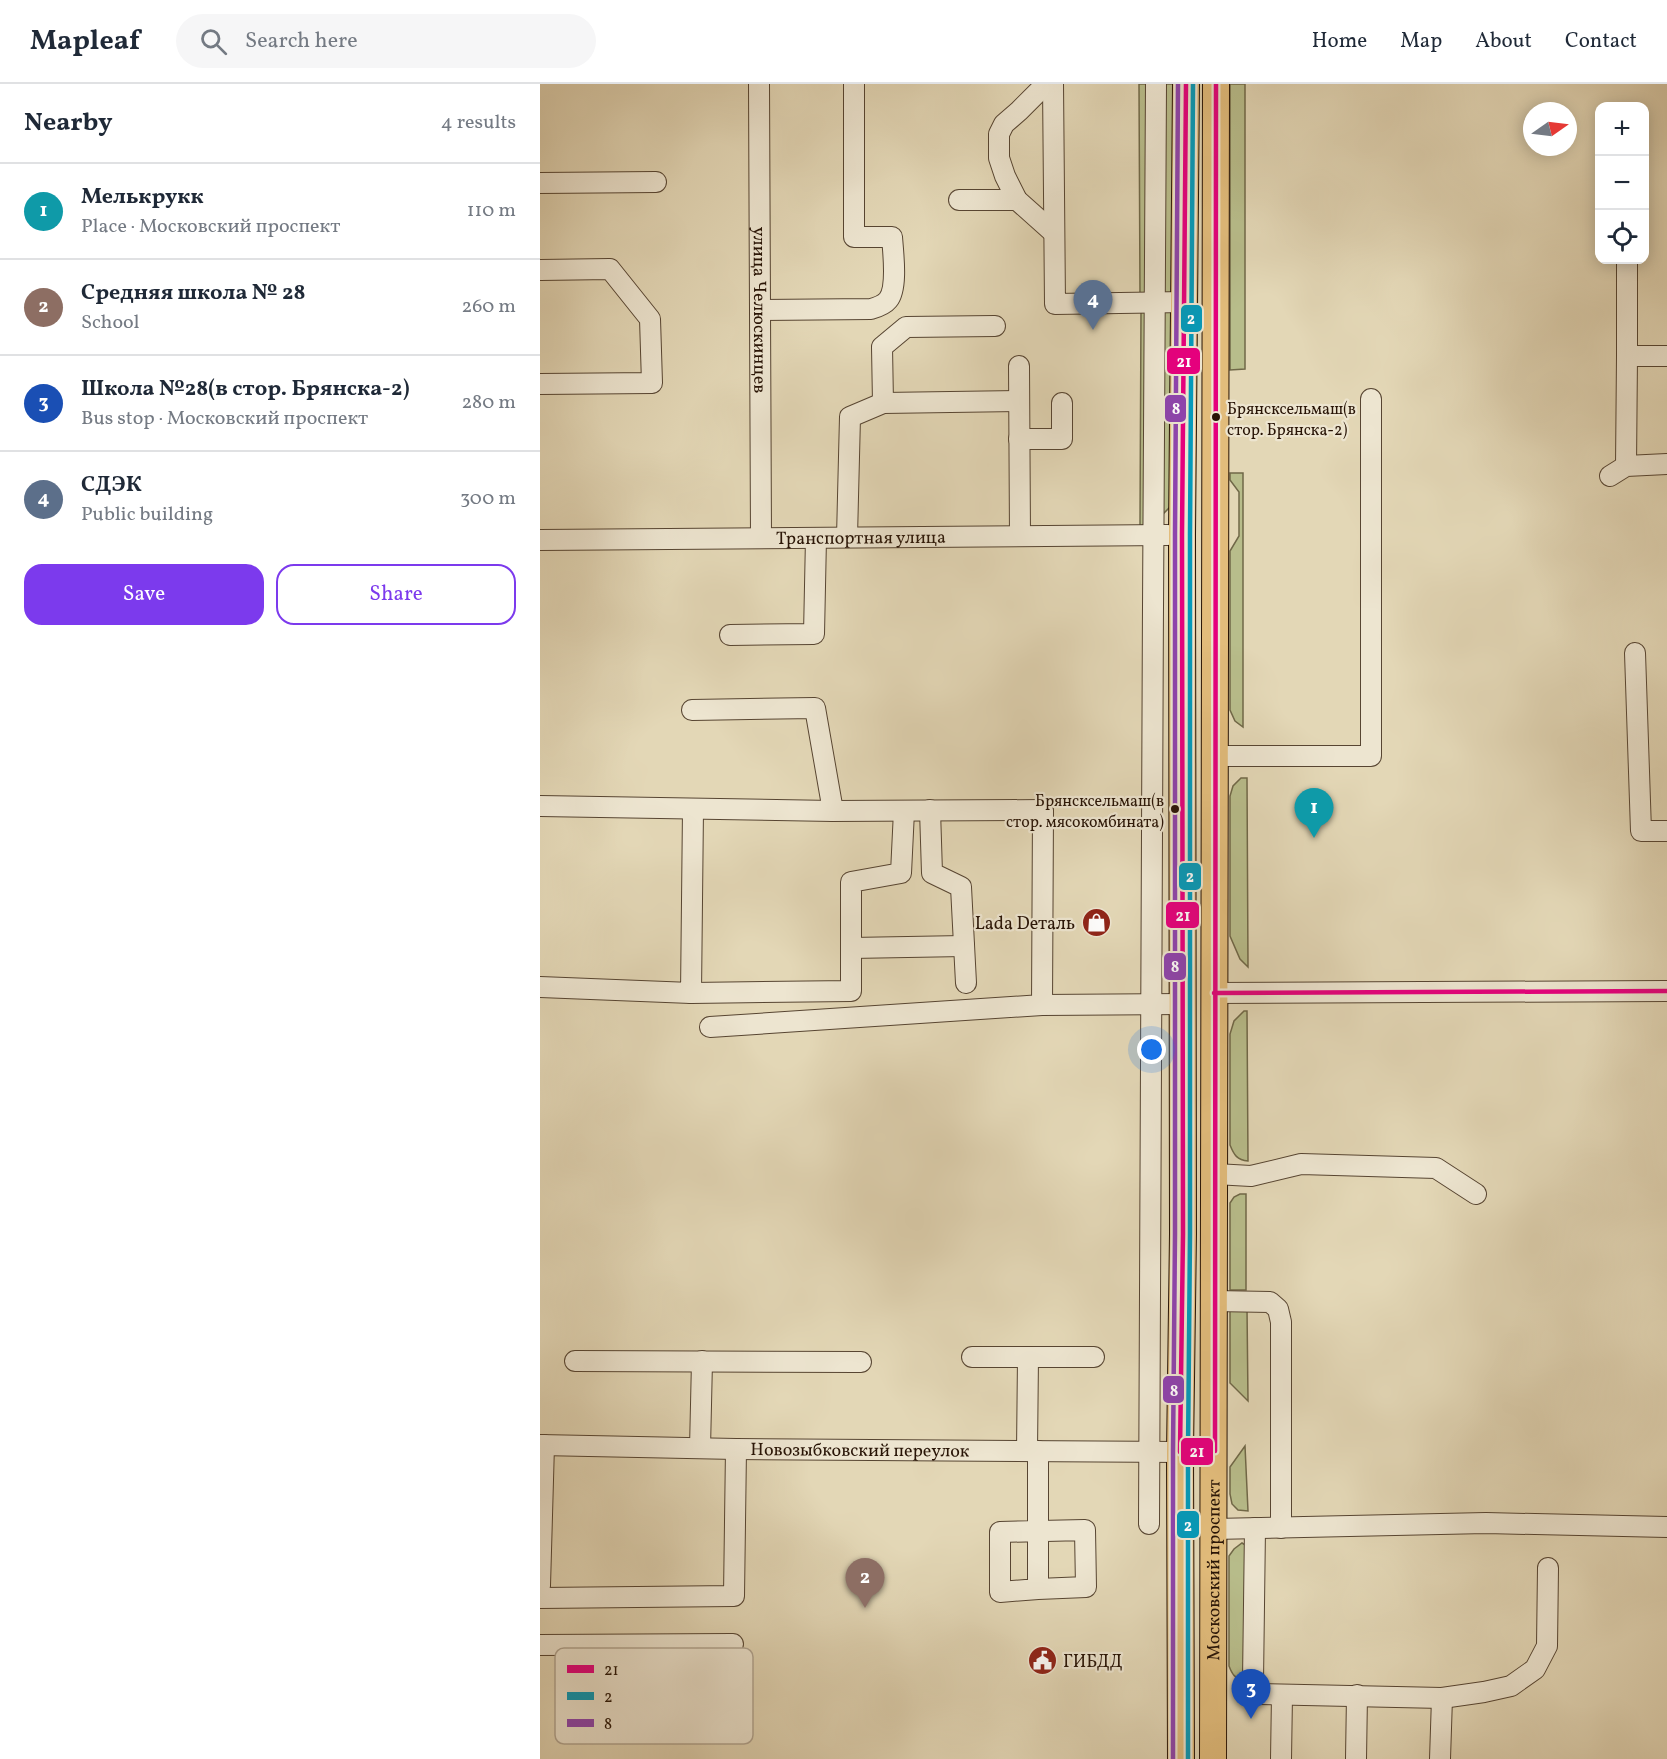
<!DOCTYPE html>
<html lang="en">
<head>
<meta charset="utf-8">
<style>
  body { margin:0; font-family:Vollkorn,serif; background:#f6f6f7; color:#1f2937 }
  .controls { position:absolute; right:18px; top:18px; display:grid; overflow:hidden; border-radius:12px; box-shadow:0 3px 15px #0003 }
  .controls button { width:54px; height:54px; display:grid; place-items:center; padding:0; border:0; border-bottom:2px solid #e0e1e3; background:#fff; color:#1f2937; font:30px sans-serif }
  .compass { position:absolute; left:983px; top:18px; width:54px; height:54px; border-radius:50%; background:#fff; box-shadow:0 3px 15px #0003; rotate:76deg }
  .you { position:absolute; left:612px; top:966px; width:21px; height:21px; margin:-15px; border:4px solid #fff; border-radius:50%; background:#1a73e8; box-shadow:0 0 0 9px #1a73e833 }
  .badge { display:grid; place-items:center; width:39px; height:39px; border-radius:50%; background:#7c3aed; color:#fff; font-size:20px; font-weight:700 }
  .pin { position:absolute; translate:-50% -50px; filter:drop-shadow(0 2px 3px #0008) }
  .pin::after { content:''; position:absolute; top:32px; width:21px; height:18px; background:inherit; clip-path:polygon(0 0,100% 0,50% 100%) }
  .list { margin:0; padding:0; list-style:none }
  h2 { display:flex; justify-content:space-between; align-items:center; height:78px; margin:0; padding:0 24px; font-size:26px }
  h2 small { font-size:20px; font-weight:400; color:#747a83 }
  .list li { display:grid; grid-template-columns:39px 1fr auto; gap:18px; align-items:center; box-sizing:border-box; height:96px; padding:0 24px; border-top:2px solid #e0e1e3 }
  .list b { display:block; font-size:22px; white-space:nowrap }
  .list p { margin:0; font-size:20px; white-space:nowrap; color:#747a83 }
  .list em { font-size:20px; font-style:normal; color:#747a83 }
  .actions { display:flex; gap:12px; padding:18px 24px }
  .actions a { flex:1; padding:14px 0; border:2px solid #7c3aed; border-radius:18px; text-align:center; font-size:21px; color:#7c3aed }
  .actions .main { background:#7c3aed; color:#fff }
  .icon { flex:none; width:33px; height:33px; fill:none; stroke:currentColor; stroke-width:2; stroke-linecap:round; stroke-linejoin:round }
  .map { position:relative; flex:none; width:1127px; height:1675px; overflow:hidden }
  header { display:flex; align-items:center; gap:36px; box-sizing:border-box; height:84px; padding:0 30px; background:#fff; border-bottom:2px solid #e0e1e3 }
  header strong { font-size:28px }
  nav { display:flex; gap:33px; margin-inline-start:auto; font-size:21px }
  .search { width:420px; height:54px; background:#f6f6f7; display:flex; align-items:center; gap:15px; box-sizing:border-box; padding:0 21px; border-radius:33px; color:#747a83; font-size:22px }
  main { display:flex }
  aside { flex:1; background:#fff }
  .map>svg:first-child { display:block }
  .grass { fill:#b8bd8b; stroke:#706848; stroke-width:1.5 }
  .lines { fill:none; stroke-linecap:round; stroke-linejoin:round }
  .minor-casing { stroke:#574532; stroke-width:22 }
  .major-casing { stroke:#281406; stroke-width:28 }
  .minor { stroke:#ede5d0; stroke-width:20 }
  .major { stroke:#e2bc7b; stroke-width:26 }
  .bus-1-casing { stroke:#ede5d0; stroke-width:9 }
  .bus-2-casing { stroke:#ede5d0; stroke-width:9 }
  .bus-3-casing { stroke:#ede5d0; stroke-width:9 }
  .bus-1 { stroke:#e5007d; stroke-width:4.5 }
  .bus-2 { stroke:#049aba; stroke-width:4.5 }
  .bus-3 { stroke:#8e44ad; stroke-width:4.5 }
  .bus-dot { fill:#281406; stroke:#ede5d0; stroke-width:2 }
  .labels { text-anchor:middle; stroke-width:4.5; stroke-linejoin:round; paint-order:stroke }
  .bus-label { font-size:16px; fill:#281406; stroke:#ede5d0; text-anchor:start }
  .street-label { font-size:18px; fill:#281406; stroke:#ede5d0 }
  .poi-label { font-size:18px; fill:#281406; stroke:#ede5d0; text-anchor:end }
  .key { fill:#ede5d0; stroke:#b2a693; stroke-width:1.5 }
  .key-label { font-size:16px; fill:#281406 }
  .line-badge { stroke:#ede5d0; stroke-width:2 }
  .badge-label { font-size:16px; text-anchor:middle; font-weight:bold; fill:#fff }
</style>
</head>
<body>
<header>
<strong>Mapleaf</strong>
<div class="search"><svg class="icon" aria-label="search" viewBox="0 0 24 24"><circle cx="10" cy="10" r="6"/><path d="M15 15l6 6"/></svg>Search here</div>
<nav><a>Home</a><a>Map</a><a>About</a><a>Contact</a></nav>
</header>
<main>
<aside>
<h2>Nearby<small>4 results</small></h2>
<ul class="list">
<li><span class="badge" style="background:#0f9aa8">1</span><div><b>Мелькрукк</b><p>Place · Московский проспект</p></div><em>110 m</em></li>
<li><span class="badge" style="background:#8d6e63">2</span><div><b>Средняя школа № 28</b><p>School</p></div><em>260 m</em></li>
<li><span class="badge" style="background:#1a4fb4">3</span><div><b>Школа №28(в стор. Брянска-2)</b><p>Bus stop · Московский проспект</p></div><em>280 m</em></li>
<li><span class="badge" style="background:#5c6f8a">4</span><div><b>СДЭК</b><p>Public building</p></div><em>300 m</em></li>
</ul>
<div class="actions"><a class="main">Save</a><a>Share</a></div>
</aside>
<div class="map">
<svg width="1127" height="1675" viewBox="0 0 1127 1675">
  <rect width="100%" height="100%" fill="#e3d7b6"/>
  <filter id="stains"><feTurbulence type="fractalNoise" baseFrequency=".00333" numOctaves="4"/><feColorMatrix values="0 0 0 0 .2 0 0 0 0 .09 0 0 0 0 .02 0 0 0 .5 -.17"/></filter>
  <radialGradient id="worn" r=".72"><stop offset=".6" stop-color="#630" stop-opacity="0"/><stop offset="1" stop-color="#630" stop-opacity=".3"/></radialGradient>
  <!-- grass -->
  <path class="grass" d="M599,0h34v211h-33z
    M690,0h15v285l-15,1z
    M601,227h32v193l-15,15 -18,7z
    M690,389h13v254l-8,-6 -5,-11v-159l9,-15v-44l-9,-12z
    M701,694h6l1,189 -8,-8 -10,-23v-140l3,-10z
    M704,927h3l1,150c-11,-1 -14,-6 -18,-16v-111l4,-13z
    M700,1110h6v96h-16v-87l4,-6z
    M690,1224h17l1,93 -18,-18z
    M705,1362l3,65 -10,-1 -6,-6 -2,-10v-27z
    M702,1459l5,3 -3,134c-9,-1 -12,-6 -15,-14v-110l5,-7z"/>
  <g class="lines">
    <defs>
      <g id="minor">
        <path id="s1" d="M219,0l2,454"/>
        <path d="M506,0l-27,27 -15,13 -5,10v24l6,18 12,24 37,33"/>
        <path d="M513,0l2,220 130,-2"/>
        <path d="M0,99l116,-1"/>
        <path d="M419,116h58"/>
        <path d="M0,186l70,-1 40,50 2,64 -112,1"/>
        <path d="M220,226l111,-1c7,-2 13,-4 17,-9 10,-12 5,-48 4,-63h-38v-153"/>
        <path d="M1087,272v-96"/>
        <path d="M479,282l1,170"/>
        <path d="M343,319l-1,-56 24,-20 89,-1"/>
        <path d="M479,355h43v-36"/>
        <path d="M1086,382l1,-110h40"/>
        <path d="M1070,392l16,-10 41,-2"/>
        <path d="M307,453l3,-120 33,-14 136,-2"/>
        <path id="s2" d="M0,456l628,-5"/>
        <path d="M190,551l84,-1 2,-96"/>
        <path d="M1095,569l6,178h26"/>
        <path d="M152,626l123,-2 18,103"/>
        <path d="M674,672h157v-357"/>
        <path d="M0,722l293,5 210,-1 -1,195 -332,22"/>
        <path d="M390,726l2,63 29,14 5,96"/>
        <path d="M311,864l113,-2"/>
        <path d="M0,903l151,6 2,-184"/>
        <path d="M151,909l160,-2v-109l50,-9 3,-62"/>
        <path d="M674,909l453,-2"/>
        <path d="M502,921l140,-1"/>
        <path d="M675,1090l36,2 50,-12 135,4 40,26"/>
        <path d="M675,1217l55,1 8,7 3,13v206"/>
        <path d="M432,1273h122"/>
        <path d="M35,1277l286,1"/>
        <path id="s3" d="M0,1361l196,4 444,3"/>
        <path d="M160,1364l2,-87"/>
        <path d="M487,1367l1,-94"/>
        <path d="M609,1440c0,-480 5,-960 7,-1440"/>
        <path d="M715,1444l-2,153 2,9 4,4 183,4 42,-6 27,-6 24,-17 12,-23 1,-78"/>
        <path d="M674,1445l272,-6 181,4"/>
        <path d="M0,1502l4,-141"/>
        <path d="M498,1505l-38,3v-60l85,-2 1,57 -48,2v-138"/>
        <path d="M0,1514l194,-2 2,-147"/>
        <path d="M0,1561l193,-1"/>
        <path d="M741,1675l1,-64"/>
        <path d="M816,1675l1,-64"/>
        <path d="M900,1675l2,-61"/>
      </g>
      <g id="major">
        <path d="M641,1675l-1,-307 3,-218 -1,-699 4,-451"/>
        <path id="s4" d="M673,1675l3,-1675"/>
      </g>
    </defs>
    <!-- minor casing -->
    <use href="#minor" class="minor-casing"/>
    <!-- major casing -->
    <use href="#major" class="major-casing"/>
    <!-- minor -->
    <use href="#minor" class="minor"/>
    <!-- major -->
    <use href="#major" class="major"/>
    <defs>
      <path id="bus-1" d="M646,0l-4,451 1,699 -3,218 35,-1 1,-1367
        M674,909l453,-2"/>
      <path id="bus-2" d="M648,1675v-307l2,-218v-699l3,-451"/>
      <path id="bus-3" d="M633,1675v-307l2,-218v-699l3,-451"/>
    </defs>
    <!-- bus-1 casing -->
    <use href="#bus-1" class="bus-1-casing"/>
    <!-- bus-2 casing -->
    <use href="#bus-2" class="bus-2-casing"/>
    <!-- bus-3 casing -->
    <use href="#bus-3" class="bus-3-casing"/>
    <!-- bus-1 -->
    <use href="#bus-1" class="bus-1"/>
    <!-- bus-2 -->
    <use href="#bus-2" class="bus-2"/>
    <!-- bus-3 -->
    <use href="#bus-3" class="bus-3"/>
  </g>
  <!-- icons -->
  <defs>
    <symbol id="shop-disc" viewBox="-11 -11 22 22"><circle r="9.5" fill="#8f2418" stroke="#ede5d0"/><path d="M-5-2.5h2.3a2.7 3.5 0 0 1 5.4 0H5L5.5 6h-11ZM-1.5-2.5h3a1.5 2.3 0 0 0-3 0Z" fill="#fff"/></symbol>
    <symbol id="civic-disc" viewBox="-11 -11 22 22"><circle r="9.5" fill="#8f2418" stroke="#ede5d0"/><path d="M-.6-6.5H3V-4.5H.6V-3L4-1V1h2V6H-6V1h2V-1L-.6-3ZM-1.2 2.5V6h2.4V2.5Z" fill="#fff"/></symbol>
  </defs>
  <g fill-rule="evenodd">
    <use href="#shop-disc" x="540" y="822" width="33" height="33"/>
    <use href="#civic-disc" x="486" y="1560" width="33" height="33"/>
  </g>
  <!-- markers -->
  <g class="bus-dot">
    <circle cx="676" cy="333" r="5"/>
    <circle cx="635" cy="725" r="5"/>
  </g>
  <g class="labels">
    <!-- bus labels -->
    <g class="bus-label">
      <text x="687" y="330">Брянсксельмаш(в<tspan x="687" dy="21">стор. Брянска-2)</tspan></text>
      <text x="624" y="722" text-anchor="end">Брянсксельмаш(в<tspan x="624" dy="21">стор. мясокомбината)</tspan></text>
    </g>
    <!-- street labels -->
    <g class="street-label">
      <text dy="6" stroke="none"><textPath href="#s1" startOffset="226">улица Челюскинцев</textPath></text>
      <text dy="6" stroke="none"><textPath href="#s2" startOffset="321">Транспортная улица</textPath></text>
      <text dy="6" stroke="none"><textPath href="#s3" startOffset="320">Новозыбковский переулок</textPath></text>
      <text dy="6" stroke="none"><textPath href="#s4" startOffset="189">Московский проспект</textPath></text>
    </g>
    <!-- poi labels -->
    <g class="poi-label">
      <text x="535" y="845">Lada Dеталь</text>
      <text x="523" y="1583" text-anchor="start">ГИБДД</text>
    </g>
  </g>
  <!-- legend -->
  <rect x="15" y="1564" width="198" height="96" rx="9" class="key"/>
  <rect x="27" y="1581" width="27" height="8" fill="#e5007d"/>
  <rect x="27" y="1608" width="27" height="8" fill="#049aba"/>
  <rect x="27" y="1635" width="27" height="8" fill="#8e44ad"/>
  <g class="key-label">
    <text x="64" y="1591">21</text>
    <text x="64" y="1618">2</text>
    <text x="64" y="1645">8</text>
  </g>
  <g class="line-badge">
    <rect x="640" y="220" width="23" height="29" rx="6" fill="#049aba"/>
    <rect x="626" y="263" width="35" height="28" rx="6" fill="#e5007d"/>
    <rect x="624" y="310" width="23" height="29" rx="6" fill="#8e44ad"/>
    <rect x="638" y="778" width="24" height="29" rx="6" fill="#049aba"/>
    <rect x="625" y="817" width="35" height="28" rx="6" fill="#e5007d"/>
    <rect x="623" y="868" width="24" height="29" rx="6" fill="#8e44ad"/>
    <rect x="622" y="1291" width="23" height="29" rx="6" fill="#8e44ad"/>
    <rect x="640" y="1353" width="34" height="29" rx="6" fill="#e5007d"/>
    <rect x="636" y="1426" width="24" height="29" rx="6" fill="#049aba"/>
  </g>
  <g class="badge-label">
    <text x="651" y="240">2</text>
    <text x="644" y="283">21</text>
    <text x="636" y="330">8</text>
    <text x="650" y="798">2</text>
    <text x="643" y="837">21</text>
    <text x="635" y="888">8</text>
    <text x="634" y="1312">8</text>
    <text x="657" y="1373">21</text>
    <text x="648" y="1447">2</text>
  </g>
  <rect width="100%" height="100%" filter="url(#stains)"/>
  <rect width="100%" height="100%" fill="url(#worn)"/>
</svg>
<div class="controls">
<button>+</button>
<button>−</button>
<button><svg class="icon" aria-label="locate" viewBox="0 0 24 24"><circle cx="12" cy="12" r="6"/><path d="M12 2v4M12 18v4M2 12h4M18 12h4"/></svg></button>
</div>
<svg class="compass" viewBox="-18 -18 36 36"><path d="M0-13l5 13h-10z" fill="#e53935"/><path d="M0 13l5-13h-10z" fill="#747a83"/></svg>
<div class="you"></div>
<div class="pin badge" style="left:774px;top:754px;background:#0f9aa8">1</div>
<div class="pin badge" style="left:325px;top:1524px;background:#8d6e63">2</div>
<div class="pin badge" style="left:711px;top:1635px;background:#1a4fb4">3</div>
<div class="pin badge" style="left:553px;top:246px;background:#5c6f8a">4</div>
</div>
</main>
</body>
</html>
